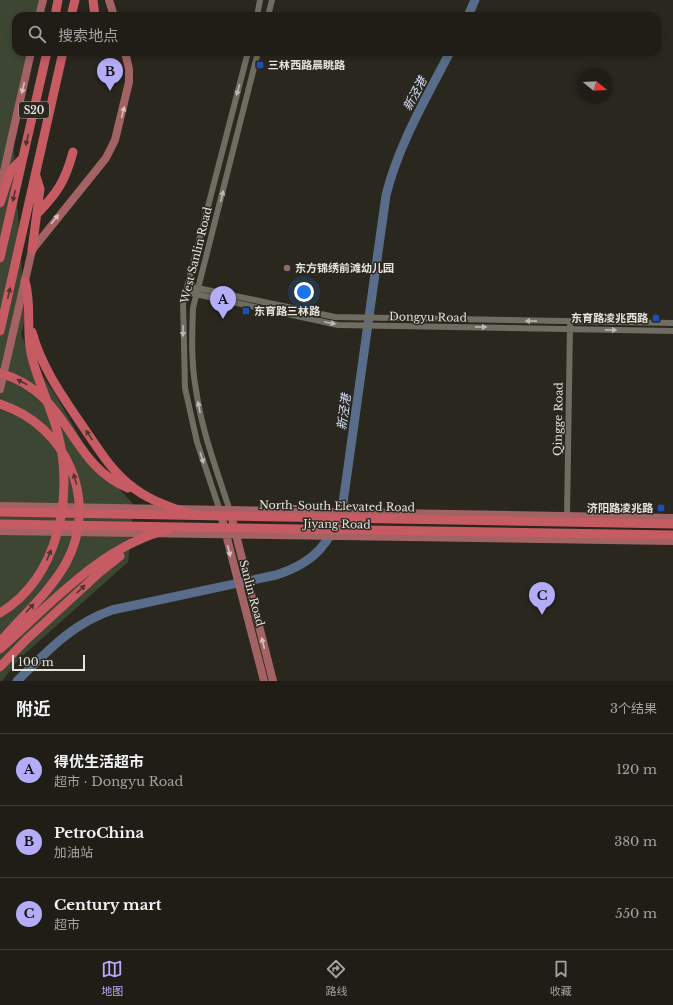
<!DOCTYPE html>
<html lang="zh">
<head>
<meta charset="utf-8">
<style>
  body { margin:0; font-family:"Libre Baskerville","Noto Sans SC",serif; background:#282620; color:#f1f3f6 }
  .compass { position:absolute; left:577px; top:68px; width:36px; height:36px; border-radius:50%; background:#201d17; box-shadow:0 2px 6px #0003; rotate:108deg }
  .scale { position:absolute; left:12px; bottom:10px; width:73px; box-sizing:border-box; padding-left:4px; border:2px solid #e4e3dd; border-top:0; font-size:11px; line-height:14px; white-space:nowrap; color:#e4e3dd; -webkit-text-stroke:3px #2a271f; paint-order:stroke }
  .you { position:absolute; left:304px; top:292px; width:14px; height:14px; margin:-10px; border:3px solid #fff; border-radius:50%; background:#1a73e8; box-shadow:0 0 0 6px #1a73e833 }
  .badge { display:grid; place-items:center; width:26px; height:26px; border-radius:50%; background:#b5acf9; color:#111; font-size:13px; font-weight:700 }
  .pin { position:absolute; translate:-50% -33px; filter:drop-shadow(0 1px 2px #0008) }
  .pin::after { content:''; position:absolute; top:21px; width:14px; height:12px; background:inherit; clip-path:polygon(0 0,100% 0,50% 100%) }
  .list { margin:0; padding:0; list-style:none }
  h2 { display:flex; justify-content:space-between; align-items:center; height:52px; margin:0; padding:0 16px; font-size:17px }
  h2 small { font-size:13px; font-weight:400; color:#a2a2a1 }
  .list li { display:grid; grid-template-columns:26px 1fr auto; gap:12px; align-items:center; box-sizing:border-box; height:72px; padding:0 16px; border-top:1px solid #3d3b36 }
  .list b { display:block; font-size:15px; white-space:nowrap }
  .list p { margin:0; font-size:13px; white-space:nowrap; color:#a2a2a1 }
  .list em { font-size:13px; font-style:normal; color:#a2a2a1 }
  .icon { flex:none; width:22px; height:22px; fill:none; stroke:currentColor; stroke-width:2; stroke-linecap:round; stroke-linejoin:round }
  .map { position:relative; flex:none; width:673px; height:681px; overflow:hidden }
  .search { position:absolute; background:#201d17; box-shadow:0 2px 6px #0003; left:12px; right:12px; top:12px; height:44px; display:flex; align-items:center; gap:10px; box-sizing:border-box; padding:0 14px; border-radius:12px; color:#a2a2a1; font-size:15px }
  .sheet { height:268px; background:#201d17 }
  nav { display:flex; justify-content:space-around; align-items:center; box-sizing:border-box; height:56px; border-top:1px solid #3d3b36; background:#201d17; font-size:11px; color:#a2a2a1 }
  nav a { display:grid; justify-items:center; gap:2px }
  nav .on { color:#b5acf9 }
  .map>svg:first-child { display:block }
  .green { fill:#3d4533 }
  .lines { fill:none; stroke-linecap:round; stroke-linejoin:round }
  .river { stroke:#596d8a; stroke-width:9 }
  .minor { stroke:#6f6c62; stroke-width:6 }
  .major { stroke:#a36263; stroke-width:8 }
  .highway { stroke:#c65b64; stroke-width:9 }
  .oneway { fill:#d4c3be }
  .oneway2 { fill:#bbb9b2 }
  .oneway3 { fill:#513430 }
  .transit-dot { fill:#1a4fb4; stroke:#2a271f; stroke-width:1.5 }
  .education-dot { fill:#8d6e63; stroke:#2a271f; stroke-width:1.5 }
  .labels { text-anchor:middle; stroke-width:3; stroke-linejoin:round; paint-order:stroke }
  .shield { fill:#2a271f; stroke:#acaba4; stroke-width:1 }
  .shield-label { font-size:10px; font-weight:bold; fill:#e4e3dd }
  .poi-label { font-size:11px; font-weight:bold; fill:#e4e3dd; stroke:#2a271f; text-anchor:start }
  .street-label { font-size:11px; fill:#e4e3dd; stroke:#2a271f }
  .water-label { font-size:12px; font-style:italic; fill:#d6e5fa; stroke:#2a271f }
</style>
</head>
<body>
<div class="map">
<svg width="673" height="681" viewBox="0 0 673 681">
  <rect width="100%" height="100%" fill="#2a271f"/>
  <!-- green -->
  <path class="green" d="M0,0h39l-4,16h-19v36h11l-15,72 13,195 -4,15 10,25 24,35 39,68 40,43 -6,57 -109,97 -17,22h-2z"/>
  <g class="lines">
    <!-- river -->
    <path class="river" d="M468,16l7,-16
      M17,681c31,-30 53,-56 95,-71l164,-35c38,-12 57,-33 67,-72l43,-308c13,-51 40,-97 64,-143"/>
    <!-- minor -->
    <path class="minor" d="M257,16l3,-16
      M268,16l4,-16
      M188,286l147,31 338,6
      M186,292l152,33 335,6
      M220,511l-23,-69 -12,-54 -2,-85 65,-251
      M230,511c-13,-40 -28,-79 -34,-121 -5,-27 -4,-55 -3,-82l65,-256
      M567,516l3,-191"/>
    <!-- major -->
    <path class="major" d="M109,0l5,16
      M39,16l4,-16
      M0,189l31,-137
      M0,389l32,-139 74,-92 9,-18 14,-58v-13l-4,-17
      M0,506l673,12
      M220,511l44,170
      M230,511l43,170
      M0,531l673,10"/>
    <!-- highway -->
    <path class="highway" d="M93,0l2,16
      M55,16l3,-16
      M71,16l4,-16
      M0,203l11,-33 11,-11
      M37,214c20,-21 28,-32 36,-62
      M32,250l8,-61 -4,-13
      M0,258l47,-206
      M0,331l63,-279
      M32,332c10,37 33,68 54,99 13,19 26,40 44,54 16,14 38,21 57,28
      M0,373c71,20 68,91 128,115
      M0,404c66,21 100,96 66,159 -17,30 -44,53 -66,79
      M0,512l673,12
      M0,524l673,11
      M0,613c59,-36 74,-117 58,-179 -7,-28 -21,-53 -27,-81 -5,-24 1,-49 -6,-72
      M0,649c51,-45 102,-104 170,-120
      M0,667l26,-27 74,-68 20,-16"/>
  </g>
  <!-- one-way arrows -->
  <defs><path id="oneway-solid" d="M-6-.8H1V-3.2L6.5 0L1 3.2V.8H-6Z"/></defs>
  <g class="oneway">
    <use href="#oneway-solid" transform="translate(23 88) rotate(103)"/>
    <use href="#oneway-solid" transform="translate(123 112) rotate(-76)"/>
    <use href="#oneway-solid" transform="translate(55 219) rotate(-51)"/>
    <use href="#oneway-solid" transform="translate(229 551) rotate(76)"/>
    <use href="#oneway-solid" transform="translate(263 643) rotate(-104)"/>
  </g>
  <g class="oneway2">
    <use href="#oneway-solid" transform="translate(238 90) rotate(105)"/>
    <use href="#oneway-solid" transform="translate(222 196) rotate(-76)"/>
    <use href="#oneway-solid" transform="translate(531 321) rotate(-179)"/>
    <use href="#oneway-solid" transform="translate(330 323) rotate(12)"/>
    <use href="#oneway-solid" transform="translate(481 327) rotate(1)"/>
    <use href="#oneway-solid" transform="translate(611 330) rotate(1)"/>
    <use href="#oneway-solid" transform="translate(183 331) rotate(91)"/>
    <use href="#oneway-solid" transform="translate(199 407) rotate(-101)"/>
    <use href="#oneway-solid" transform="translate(202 458) rotate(72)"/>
  </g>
  <g class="oneway3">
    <use href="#oneway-solid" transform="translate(27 140) rotate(103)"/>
    <use href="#oneway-solid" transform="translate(14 196) rotate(103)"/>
    <use href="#oneway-solid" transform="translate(9 293) rotate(-77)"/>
    <use href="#oneway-solid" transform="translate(22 382) rotate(-153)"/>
    <use href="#oneway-solid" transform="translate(89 435) rotate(-124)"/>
    <use href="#oneway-solid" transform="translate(75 479) rotate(-106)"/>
    <use href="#oneway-solid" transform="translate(49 555) rotate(-67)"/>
    <use href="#oneway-solid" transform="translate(81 589) rotate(-43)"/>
    <use href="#oneway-solid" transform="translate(30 608) rotate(-48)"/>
  </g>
  <!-- markers -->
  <g class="transit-dot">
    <rect x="256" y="61" width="8" height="8" rx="2"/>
    <rect x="242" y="307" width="8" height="8" rx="2"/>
    <rect x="652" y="314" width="8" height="8" rx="2"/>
    <rect x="657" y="504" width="8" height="8" rx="2"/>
  </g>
  <circle class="education-dot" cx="287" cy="268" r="4"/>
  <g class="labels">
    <!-- shield labels -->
    <rect class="shield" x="19" y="102" width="30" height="16" rx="3"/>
    <g class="shield-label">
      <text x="34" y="114">S20</text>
    </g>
    <!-- poi labels -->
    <g class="poi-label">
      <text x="268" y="69">三林西路晨眺路</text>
      <text x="295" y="272">东方锦绣前滩幼儿园</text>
      <text x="254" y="315">东育路三林路</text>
      <text x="648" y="322" text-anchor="end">东育路凌兆西路</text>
      <text x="653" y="512" text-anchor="end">济阳路凌兆路</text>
    </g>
    <!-- street labels -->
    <g class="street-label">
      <text transform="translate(196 255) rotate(-76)" y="4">West Sanlin Road</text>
      <text transform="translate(428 317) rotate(1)" y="4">Dongyu Road</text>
      <text transform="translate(558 419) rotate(-89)" y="4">Qingge Road</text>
      <text transform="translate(337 506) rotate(1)" y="4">North-South Elevated Road</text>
      <text transform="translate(337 524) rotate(1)" y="4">Jiyang Road</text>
      <text transform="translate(252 593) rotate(75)" y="4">Sanlin Road</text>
    </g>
    <!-- water labels -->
    <g class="water-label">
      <text transform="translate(415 94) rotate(-62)" y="4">新泾港</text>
      <text transform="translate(344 412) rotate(-82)" y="4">新泾港</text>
    </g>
  </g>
</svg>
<svg class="compass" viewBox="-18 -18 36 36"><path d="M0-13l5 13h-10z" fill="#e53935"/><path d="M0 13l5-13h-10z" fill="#a2a2a1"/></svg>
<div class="scale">100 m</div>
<div class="you"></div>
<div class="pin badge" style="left:223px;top:319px">A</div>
<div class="pin badge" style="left:110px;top:91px">B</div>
<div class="pin badge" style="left:542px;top:615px">C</div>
<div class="search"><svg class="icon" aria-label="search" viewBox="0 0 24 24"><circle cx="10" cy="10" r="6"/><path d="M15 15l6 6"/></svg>搜索地点</div>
</div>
<section class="sheet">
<h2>附近<small>3个结果</small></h2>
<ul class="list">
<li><span class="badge">A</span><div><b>得优生活超市</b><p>超市 · Dongyu Road</p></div><em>120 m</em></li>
<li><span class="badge">B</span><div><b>PetroChina</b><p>加油站</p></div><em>380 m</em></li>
<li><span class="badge">C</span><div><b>Century mart</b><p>超市</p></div><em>550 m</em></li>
</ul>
</section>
<nav>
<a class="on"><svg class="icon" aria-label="map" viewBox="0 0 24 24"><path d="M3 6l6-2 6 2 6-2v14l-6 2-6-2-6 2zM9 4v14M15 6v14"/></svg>地图</a>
<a><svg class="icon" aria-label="directions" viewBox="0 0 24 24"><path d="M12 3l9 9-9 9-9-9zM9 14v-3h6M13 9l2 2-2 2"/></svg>路线</a>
<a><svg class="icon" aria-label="saved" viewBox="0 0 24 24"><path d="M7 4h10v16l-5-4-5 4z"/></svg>收藏</a>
</nav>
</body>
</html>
